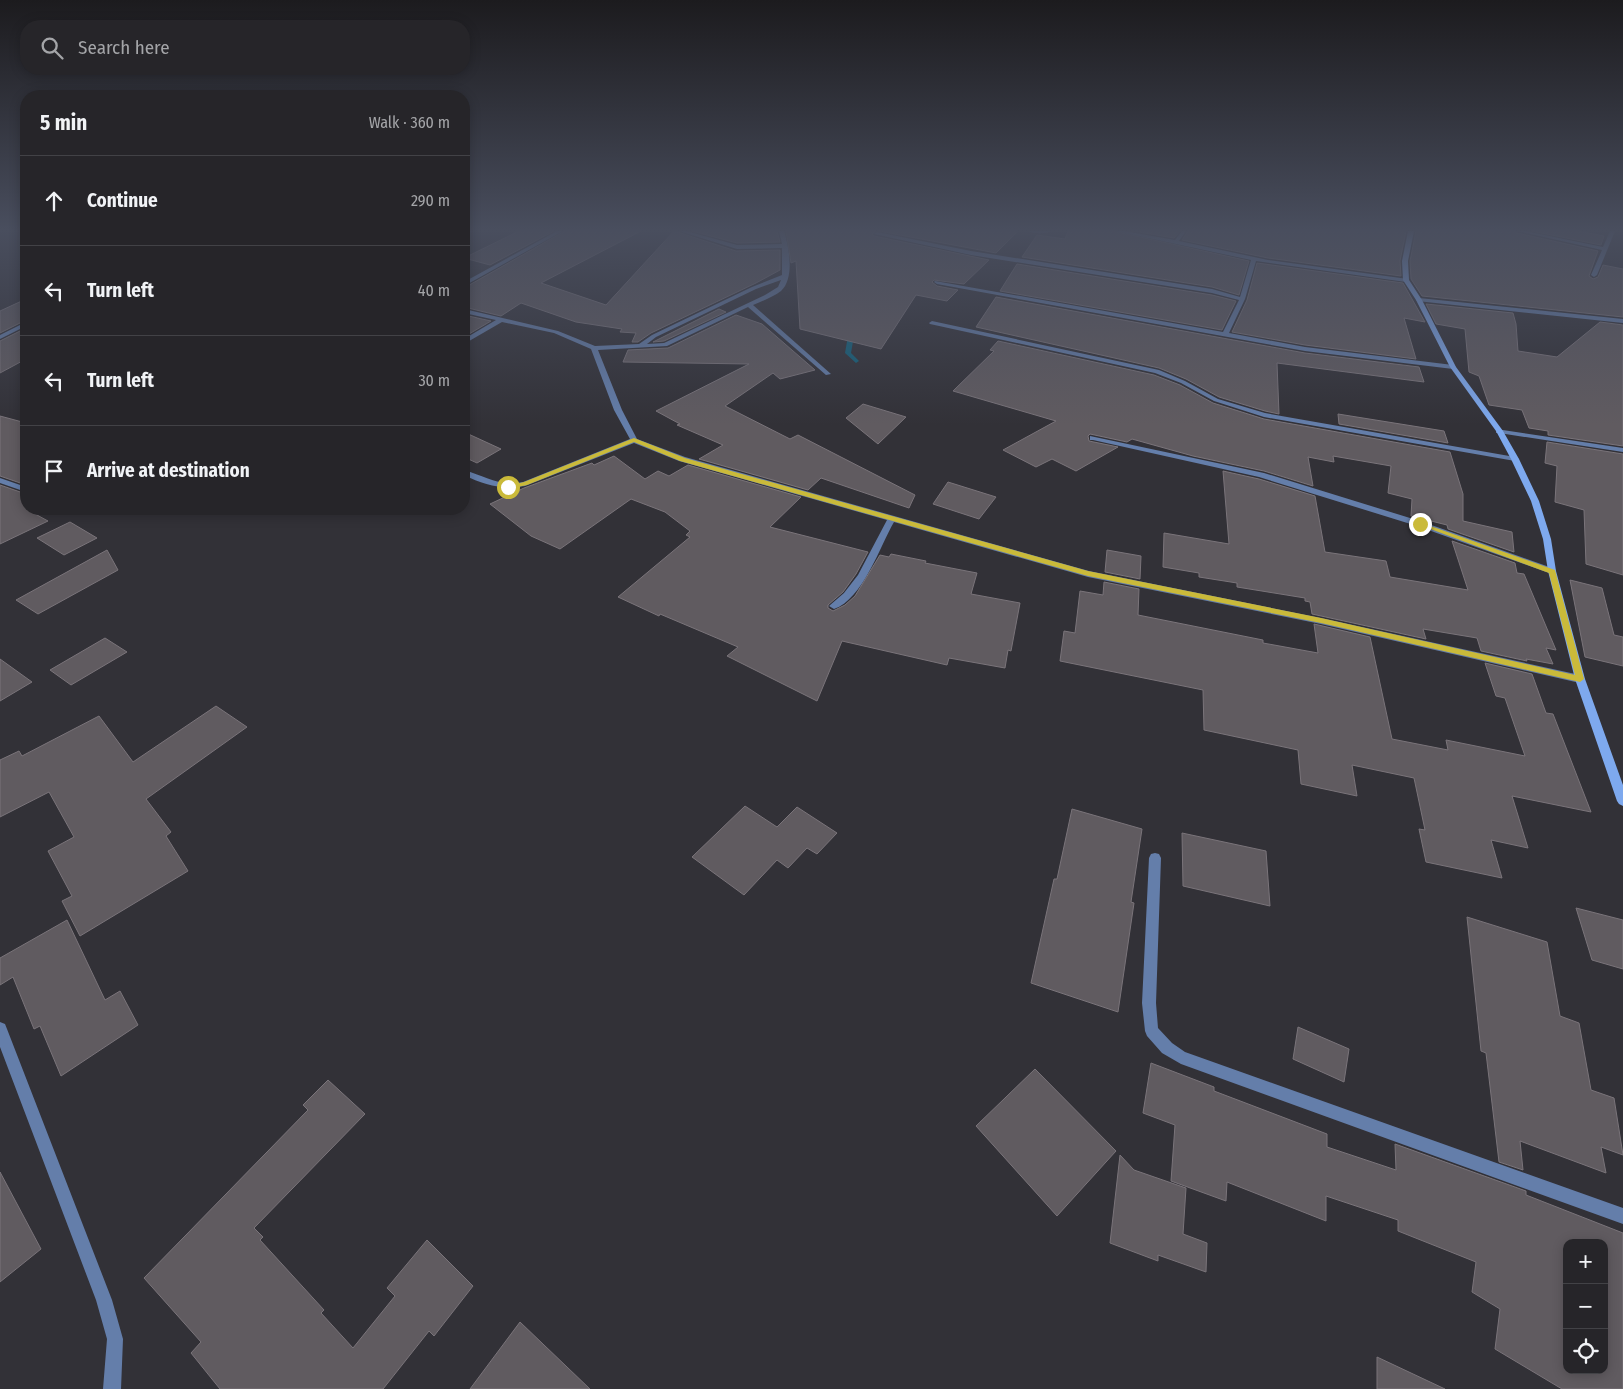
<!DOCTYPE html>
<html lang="en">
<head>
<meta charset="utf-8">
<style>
  body { margin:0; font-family:"Fira Sans Condensed",sans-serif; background:#2e2d31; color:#f1f3f6 }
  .controls { position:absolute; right:15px; bottom:15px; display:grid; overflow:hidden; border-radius:10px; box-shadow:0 2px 12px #0003 }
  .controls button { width:45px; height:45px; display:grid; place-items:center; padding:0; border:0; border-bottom:1px solid #424246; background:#262529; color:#f1f3f6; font:25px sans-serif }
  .stop { position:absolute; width:15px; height:15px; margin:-11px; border:4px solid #caba3a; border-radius:50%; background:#fff }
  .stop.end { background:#caba3a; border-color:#fff; box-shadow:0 1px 5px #0008 }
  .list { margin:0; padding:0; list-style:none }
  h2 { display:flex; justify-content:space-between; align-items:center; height:65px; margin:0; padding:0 20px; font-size:21px }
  h2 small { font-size:16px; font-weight:400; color:#a4a5a8 }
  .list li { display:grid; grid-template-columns:32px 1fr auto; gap:15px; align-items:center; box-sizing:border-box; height:90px; padding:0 20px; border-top:1px solid #424246 }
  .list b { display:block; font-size:19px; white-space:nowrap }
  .list em { font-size:16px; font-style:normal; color:#a4a5a8 }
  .icon { flex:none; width:28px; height:28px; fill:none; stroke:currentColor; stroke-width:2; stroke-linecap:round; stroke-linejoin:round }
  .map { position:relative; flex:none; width:1623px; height:1389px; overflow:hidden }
  .search { position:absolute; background:#262529; box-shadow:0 2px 12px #0003; left:20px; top:20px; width:450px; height:55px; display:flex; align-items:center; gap:12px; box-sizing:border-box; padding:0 18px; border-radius:20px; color:#a4a5a8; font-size:19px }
  .panel { position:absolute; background:#262529; box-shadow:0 2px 12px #0003; left:20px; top:90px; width:450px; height:425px; border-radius:20px }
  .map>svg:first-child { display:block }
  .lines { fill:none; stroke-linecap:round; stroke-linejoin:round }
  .stream { fill:#11627d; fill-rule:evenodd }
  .building { fill:#605b60; stroke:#7a747a; fill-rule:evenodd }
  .lane { fill:#647eaa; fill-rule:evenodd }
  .street { fill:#647eaa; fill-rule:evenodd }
  .secondary { fill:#7ea9ee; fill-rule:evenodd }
  .route { fill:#caba3a }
</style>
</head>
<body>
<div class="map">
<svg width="1623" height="1389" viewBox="0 0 1623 1389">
  <rect width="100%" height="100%" fill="#323137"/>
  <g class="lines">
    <!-- stream -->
    <path class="stream" d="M852,328l3,2 -4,23 8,8 -3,2 -11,-10 4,-23z"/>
  </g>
  <!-- building -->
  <path class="building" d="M519,231h35l-64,34 -26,-7z
    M565,231h76l-100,52 65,22 68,-74 62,20 44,-1v20l-24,13 -105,50 -13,9h-6l4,-9 -16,-1 2,-3 -46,-7 -55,-19 -20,13 -37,-9v-19z
    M692,231h85l3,11 -43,1z
    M786,231h90l-4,3 2,2 115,24 -25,24 -30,-4 -2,2 5,4 21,4 -11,11 -31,-6 -35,54 -81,-20 -4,-68 -5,2z
    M879,231h139l-22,22z
    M1068,231h45l136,30 -10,34 -27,-8 -190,-30 15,-22 28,4z
    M1141,231h39l-6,7 -34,-6z
    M1188,231h218l-6,30 1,15 -133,-18 -86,-18z
    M1416,231h99l2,2 81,18 -9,25 4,3 5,-2 5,-12 20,4v48l-201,-21 -11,-17 -1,-18z
    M1532,231h46l26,5 -3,9z
    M1257,263l146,20 22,39 -21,-4 12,41 -111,-14 -73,-13 15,-32z
    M1017,264l195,31 24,6 -14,29 -222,-39z
    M996,297l309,56 114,14 5,15 -147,-19 2,51 -14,-3 -46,-14 -33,-18 -27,-11 -183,-41z
    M26,299v21l-26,13v-22z
    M1426,304l87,9 3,11 2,27 39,6 43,-35 23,3v121l-75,-11v-4l-19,-3 -7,-18 -33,-5 -10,-29 -10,-4 -4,-43 -29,-5z
    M719,309l7,3 -62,29 -11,1z
    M464,315l27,6 -27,16z
    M736,315l26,9 53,46 -35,9 -7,-6 -48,33 65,33 8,-4 117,60 -6,13 -88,-30 -13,12 -109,-31 24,-14 -46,-20 3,-1 -24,-13 93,-47 -126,-2 5,-12 40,-2z
    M26,328v31l-26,14v-32z
    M998,341l156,34 26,10 33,18 51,16 186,33 13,42v27l49,11 2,20 -66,-23 -1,-4 -36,-9 1,-17 -24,-6 3,-27 -58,-10 1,6 -26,-5 5,29 -49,-15 -71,-15 -61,-17 -5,3 -37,-8 -2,2 1,5 29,6 -42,24 -24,-12 -16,8 -33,-17 53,-29 -103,-30 41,-40 -4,-1z
    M863,404l43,13 -28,27 -32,-26z
    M1338,414l106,17 4,12 -109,-19z
    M0,416l26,7v62l-26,-9z
    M464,432l37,17 -24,14 -13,-6z
    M1547,442l76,12v121l-37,-11 -2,-54 -29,-8 2,-36 -12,-3z
    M614,456l31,23 13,-8 11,5 19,-11 113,32 -31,30 98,25 -12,22 -13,18 -15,13v3l5,3 12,-6 10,-9 25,-41 9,2 2,-3 35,7 -1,2 52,10 -6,21 49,9 -9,48 -3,-1 -3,18 -56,-10 -2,7 -105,-24 -25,60 -90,-45 11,-9 -78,-33 -1,2 -41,-19 72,-60 -4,-2 4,-4 -25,-19 -34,-13 -71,50 -29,-13 -41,-32 34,-16 68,-25 2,2z
    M1223,471l36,8 56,17 10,56 61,9 4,16 78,13 -16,-49 63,22 2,10 7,1 32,76 -10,-2 7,16 -27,-5 1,2 -46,-10 -4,-13 -54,-9 3,10 -114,-25 -2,-12 -5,-1v-3l-68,-11v-4l-38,-6v-4l-36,-6 1,-34 65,11z
    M948,482l48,15 -17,22 -46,-15z
    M0,485l26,9v15l22,12 -48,23z
    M70,522l27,16 -33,17 -27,-17z
    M107,550l11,20 -80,44 -22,-14z
    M1107,550l34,6 -1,23 -35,-7z
    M1570,580l32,8 12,47 9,2v29l-38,-9z
    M1104,582l35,7 -1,26 125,25v3l55,10 -4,-29 56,13 22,102 56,11 -2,-10 79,16 -20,-58 -9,-2 -11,-33 47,11 14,39 7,1 38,98 -79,-16 16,52 -37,-8 11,38 -76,-16 -7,-33 6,1 -11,-52 -62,-13 5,31 -56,-12 -3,-34 -94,-20 -1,-40 -143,-29 4,-30 11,2 5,-42 23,4z
    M105,638l22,14 -56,33 -21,-15z
    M0,659l32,23 -32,19z
    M216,706l31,21 -101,72 25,33 -5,4 22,35 -108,65 -18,-35 10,-5 -24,-45 26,-14 -25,-45 -49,25v-57l19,-9 3,5 77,-40 34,46z
    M745,806l32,21 20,-20 40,26 -20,21 -10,-6 -19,20 -11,-8 -33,35 -52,-38z
    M1072,809l70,20 -11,73 3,1 -16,109 -87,-29 23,-104h3z
    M1182,833l84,18 4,55 -87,-20z
    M1576,908l47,12v49l-31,-9z
    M1467,917l80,25 13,74 19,7 12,67 23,8 9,57 -22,-8 5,26 -86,-32 3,29 -24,-8 -13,-109 -5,-2z
    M67,920l38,80 15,-9 18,34 -77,51 -21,-50 -6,3 -21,-52 -13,8v-27z
    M1298,1027l51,22 -5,33 -51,-23z
    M1151,1063l63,24v4l113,43v13l69,23 -1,-26 131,47v4l97,38v156h-61l-67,-40 5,-40 -28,-17 4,-30 -78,-31v-11l-72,-24v25l-99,-39 -1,19 -55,-20 4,-56 -32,-12zM1567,1243h37v127h-37z
    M1035,1069l81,82 -59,65 -81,-90z
    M328,1080l37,34 -111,114 9,9 -3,3 64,70 -3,3 32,35 42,-52 -8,-8 40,-48 46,46 -39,50 -5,-5 -46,58h-163l-29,-36 10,-11 -57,-64 164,-168 -5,-5z
    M1120,1155l14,15 52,18 -3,46 24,9 -1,29 -48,-17v6l-48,-18z
    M0,1172l41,77 -41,33z
    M520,1322l70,67h-120z
    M1377,1357l68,32h-68z"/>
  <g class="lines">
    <!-- lane -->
    <path class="lane" d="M1419,298l204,21v4l-206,-22 -1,-1z"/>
    <!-- street -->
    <path class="street" d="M468,231h6l-10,4v-3z
      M557,231h6l-99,55v-4z
      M679,231h7l51,14 45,-1 -3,-13h5c5,16 11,47 -3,60 -8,6 -19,10 -28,14l78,69 -5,1 -78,-68 -81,39 -69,4 24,60 15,29 48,18 404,114 232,47 259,57 5,4 -5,4 -259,-59 -233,-47 -194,-55c-14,24 -31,77 -60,87l-5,-3 15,-13 14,-18 29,-55 -208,-59 -45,-18 -109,43c-23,4 -41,-1 -61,-11v-5c24,7 32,16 59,12l107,-43 -16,-29 -23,-61 -37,-16 -52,-11 -38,22v-5l32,-19 -32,-7v-4l94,22 37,15 44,-2 13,-9 100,-48 30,-12v-27l-45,1zM781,280l-3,7 -13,8 -101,48 -17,1 9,-7 100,-48z
      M1028,231h24c-6,3 -18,3 -24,0z
      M1115,231h9l51,9 7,-9h4l-7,10 89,19 140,19 1,1 -3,2 -150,-21 -11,38 -16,34 76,14 148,18 3,2 -3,2 -148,-18 -368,-67 -3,-2 1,-1 288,51 16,-32 -27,-7 -241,-38 -97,-21 3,-2 94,19 241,38 28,8 11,-37z
      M1517,231h8l78,16 7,-16h5l-18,44 -3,2 -3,-2 11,-25z
      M932,321l227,49 26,11 33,18 47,14 250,44 4,2 -4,2 -251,-44 -50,-16 -33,-18 -26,-10 -225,-49 -1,-1z
      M26,322v4l-26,13v-4z
      M1496,429l127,19v4l-124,-19h-3z
      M1090,436l174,37 159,49 132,47 1,2 -4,3 -3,-1 -132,-47 -158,-49 -166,-37h-3z
      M0,478l26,9v5l-26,-9z
      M1155,853l4,1 2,4 -5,145 2,25 14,15 13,9 438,156v16l-442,-160 -19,-11 -15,-17 -2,-5 -3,-28 7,-145 2,-4z
      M0,1022l5,2 2,5 105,271 11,39 -2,50h-18l4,-50 -11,-39 -96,-253z"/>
    <!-- secondary -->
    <path class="secondary" d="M1408,231h6l-6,30 1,19 13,20 34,67 47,64 16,28 20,42 12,38 5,32 29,108 38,106v21l-4,-2 -2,-3 -42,-122 -27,-108 -5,-32 -12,-38 -20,-42 -15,-28 -46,-64 -34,-67 -13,-20 -1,-19z"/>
  </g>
  <!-- sky -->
  <linearGradient id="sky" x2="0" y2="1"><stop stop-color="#1c1b1e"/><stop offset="0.54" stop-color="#494e5e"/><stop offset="1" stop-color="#494e5e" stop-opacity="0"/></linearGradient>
  <rect width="1623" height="425" fill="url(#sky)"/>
  <!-- route -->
  <path class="route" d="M634,438l51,20 403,113 233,47 254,57 -26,-102 -132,-49 5,-1 133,47 29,109 -4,3 -259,-59 -233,-47 -408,-115 -46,-19 -107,43 -19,4 -4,-2 20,-5z"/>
</svg>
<div class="controls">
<button>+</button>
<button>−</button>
<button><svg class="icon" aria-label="locate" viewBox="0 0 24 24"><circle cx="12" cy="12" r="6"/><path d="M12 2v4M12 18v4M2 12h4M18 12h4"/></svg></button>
</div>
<div class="stop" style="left:508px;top:487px"></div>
<div class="stop end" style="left:1420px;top:524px"></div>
<div class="search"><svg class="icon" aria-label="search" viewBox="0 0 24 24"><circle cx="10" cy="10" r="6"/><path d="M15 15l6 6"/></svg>Search here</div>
<section class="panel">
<h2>5 min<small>Walk · 360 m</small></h2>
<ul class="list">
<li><svg class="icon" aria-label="ahead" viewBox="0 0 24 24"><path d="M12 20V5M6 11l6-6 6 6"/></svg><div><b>Continue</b></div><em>290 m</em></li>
<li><svg class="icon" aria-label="left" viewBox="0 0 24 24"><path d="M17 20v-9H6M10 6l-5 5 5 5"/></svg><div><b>Turn left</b></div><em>40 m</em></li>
<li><svg class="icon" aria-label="left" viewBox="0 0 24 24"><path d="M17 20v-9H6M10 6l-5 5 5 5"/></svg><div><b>Turn left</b></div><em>30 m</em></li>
<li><svg class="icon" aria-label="arrive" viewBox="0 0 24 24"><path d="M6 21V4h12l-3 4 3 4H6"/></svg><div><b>Arrive at destination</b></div></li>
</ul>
</section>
</div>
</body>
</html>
